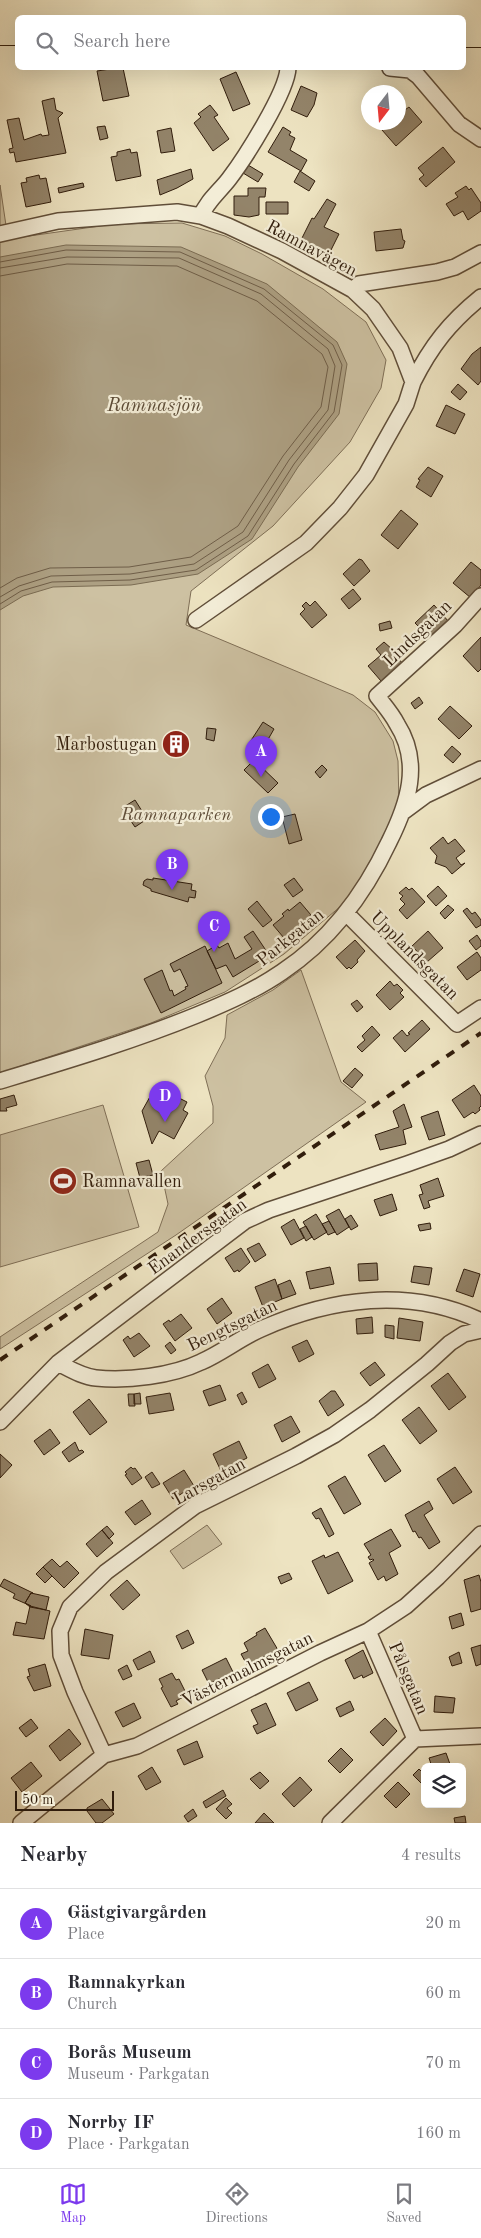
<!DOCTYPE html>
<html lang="en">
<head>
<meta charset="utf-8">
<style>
  body { margin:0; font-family:"Old Standard TT",serif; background:#f2f2f3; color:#2b2b33 }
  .controls { position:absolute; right:15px; bottom:15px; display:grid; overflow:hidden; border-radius:8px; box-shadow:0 5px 20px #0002 }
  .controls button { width:45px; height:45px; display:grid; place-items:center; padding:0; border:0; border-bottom:1px solid #e1e1e2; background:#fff; color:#2b2b33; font:25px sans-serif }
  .compass { position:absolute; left:361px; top:85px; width:45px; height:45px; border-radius:50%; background:#fff; box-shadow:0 5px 20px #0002; rotate:196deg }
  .scale { position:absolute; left:15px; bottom:12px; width:99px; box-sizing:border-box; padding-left:5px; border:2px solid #311d0c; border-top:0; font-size:14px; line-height:18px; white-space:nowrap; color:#311d0c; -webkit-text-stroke:4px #f3edd7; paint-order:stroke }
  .you { position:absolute; left:270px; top:816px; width:18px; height:18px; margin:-12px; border:4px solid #fff; border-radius:50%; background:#1a73e8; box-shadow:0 0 0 8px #1a73e833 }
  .badge { display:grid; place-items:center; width:32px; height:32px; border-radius:50%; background:#7c3aed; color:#fff; font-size:16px; font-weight:700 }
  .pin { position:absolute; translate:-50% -41px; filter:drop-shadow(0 1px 2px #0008) }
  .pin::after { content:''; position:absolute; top:26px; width:18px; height:15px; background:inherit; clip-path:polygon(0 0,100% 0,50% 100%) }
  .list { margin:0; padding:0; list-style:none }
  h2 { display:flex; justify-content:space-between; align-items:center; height:65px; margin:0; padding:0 20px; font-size:21px }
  h2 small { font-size:16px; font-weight:400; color:#7c7c81 }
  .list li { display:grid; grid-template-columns:32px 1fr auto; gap:15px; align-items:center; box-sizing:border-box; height:70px; padding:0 20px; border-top:1px solid #e1e1e2 }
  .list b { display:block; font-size:19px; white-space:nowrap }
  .list p { margin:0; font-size:16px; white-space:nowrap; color:#7c7c81 }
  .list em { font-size:16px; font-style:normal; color:#7c7c81 }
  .icon { flex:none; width:28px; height:28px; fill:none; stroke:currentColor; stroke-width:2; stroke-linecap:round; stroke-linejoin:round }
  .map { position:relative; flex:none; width:481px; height:1823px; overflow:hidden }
  .search { position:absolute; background:#fff; box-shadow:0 5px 20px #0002; left:15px; right:15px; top:15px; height:55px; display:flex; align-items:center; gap:12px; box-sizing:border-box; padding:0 18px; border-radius:8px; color:#7c7c81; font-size:19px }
  .sheet { height:345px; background:#fff }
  nav { display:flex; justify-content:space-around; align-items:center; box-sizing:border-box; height:70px; border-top:1px solid #e1e1e2; background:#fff; font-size:14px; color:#7c7c81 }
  nav a { display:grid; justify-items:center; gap:2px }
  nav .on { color:#7c3aed }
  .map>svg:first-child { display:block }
  .green { fill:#cdc1a2; stroke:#7f6f57 }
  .water { fill:#ada083; stroke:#7b6c53 }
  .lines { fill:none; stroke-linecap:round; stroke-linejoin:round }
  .shore { stroke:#6f5e48; stroke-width:1 }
  .building { fill:#93846a; stroke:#311d0c }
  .street-casing { stroke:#604e39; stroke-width:18 }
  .highway-casing { stroke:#311d0c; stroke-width:30 }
  .street { stroke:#f3edd7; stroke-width:15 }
  .highway { stroke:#ede3c1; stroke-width:28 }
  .rail { stroke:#311d0c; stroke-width:4; stroke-dasharray:9 9; stroke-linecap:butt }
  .labels { text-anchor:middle; stroke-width:4.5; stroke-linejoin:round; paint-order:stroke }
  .street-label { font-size:18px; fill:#311d0c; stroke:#f3edd7 }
  .poi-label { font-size:18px; fill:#311d0c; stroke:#f3edd7; text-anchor:end }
  .park-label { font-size:18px; font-style:italic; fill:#604e39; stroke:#f3edd7 }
  .water-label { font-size:19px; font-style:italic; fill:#5c4b36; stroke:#f3edd7 }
</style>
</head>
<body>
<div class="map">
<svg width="481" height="1823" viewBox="0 0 481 1823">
  <rect width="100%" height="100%" fill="#ede3c1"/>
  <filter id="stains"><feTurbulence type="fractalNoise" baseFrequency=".004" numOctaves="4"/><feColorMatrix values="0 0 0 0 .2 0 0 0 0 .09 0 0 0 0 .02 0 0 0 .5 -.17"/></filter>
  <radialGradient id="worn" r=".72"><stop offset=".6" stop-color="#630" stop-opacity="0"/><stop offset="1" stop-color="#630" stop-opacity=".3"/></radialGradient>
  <!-- green -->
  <path class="green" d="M0,185l8,54 106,-15 68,-1 43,13 37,18 61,35 43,33 20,38 -5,28 -31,54 -77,84 -82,65 -5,34 167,70 22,17 18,29 5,20 1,45 -35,71 -23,29 -57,48 -59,38 -74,31 -151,50z
    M301,970l40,112 25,20 -190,133 -176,114v-12l158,-105 10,-28 -7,-33 52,-48v-17l-8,-30 20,-38 2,-23 46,-25z
    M103,1105l36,122 -139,40v-132z
    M207,1525l15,19 -39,25 -13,-18z"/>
  <!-- water -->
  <path class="water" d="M66,245l115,2 86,37 70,58 10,22 -8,50 -41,53 -46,72 -54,35 -67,11 -78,2 -30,9 -23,14v-353z"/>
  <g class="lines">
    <!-- shore -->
    <path class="shore" d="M0,262l66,-12 114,2 84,37 69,56 9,20 -8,47 -40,52 -46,72 -52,34 -66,10 -78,2 -31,9 -21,13
      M0,268l67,-11 112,1 82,36 67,55 7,17 -7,44 -39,50 -46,72 -49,32 -64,10 -79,2 -32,10 -19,11
      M0,276l67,-12 110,2 80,35 65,53 6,13 -7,40 -38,49 -45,70 -47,31 -62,10 -79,1 -33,10 -17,10"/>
  </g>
  <!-- building -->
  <path class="building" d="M117,68h6l6,28 -26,5 -6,-30z
    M236,72l14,32 -17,7 -13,-32z
    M301,86l16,7 -3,12 -7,12 -16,-7z
    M54,98l2,12 7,3 -5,5 8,35 -50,9 -2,-10 -4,1 -1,-4 4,-1 -6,-28 12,-2 5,22 17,-6 1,2 7,-1 -7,-34z
    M210,105l8,10 -4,2 15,22 -16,12 -19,-28 7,-6 -3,-3z
    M409,107l13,15 -26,24 -14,-16 9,-8h7v-7z
    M105,126l3,12 -8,2 -3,-13z
    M283,127l8,5 -2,3 6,3 -5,12 17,10 -6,11 -33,-19z
    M171,128l4,23 -14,2 -4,-22z
    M443,147l12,15 -29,25 -7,-8 5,-4 -6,-7z
    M130,149l1,4 6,-1 4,24 -25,5 -5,-24 6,-1v-4z
    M248,165l15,9 -5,8 -15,-9z
    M191,169l2,10 -16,9 -17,7 -3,-15z
    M300,171l15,10 -6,10 -15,-9z
    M39,175l1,4 6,-1 5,24 -25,5 -5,-24 6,-1 -1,-4z
    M83,183l1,4 -25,6 -1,-5z
    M466,186l3,4 2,-2 10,15v8l-13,9 -5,-9 -9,5 -8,-12 12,-7 -3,-4z
    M248,188h18l-1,9h-6v18l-10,2 -15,-2v-19h14z
    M327,199l9,5 -12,23 15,7 -10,20 -28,-14 11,-22 2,1z
    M266,202h22v12h-22z
    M401,229l2,11 2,1 -2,7 -27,3 -2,-19z
    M481,347v34l-3,4 -17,-16 11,-15z
    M458,384l9,8 -7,8 -9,-8z
    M446,405l19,9 -10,20 -19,-8z
    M428,467l15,9 -12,21 -15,-10 4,-7 -2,-1z
    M401,510l17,14 -20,25 -17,-14z
    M359,559l3,1 8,11 -16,15 -11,-12z
    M471,562l10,8v15l-10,13 -18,-15z
    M353,589l8,10 -12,10 -8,-10z
    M315,601l12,14 -15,13 -12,-14 5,-5 -3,-3 4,-4 4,4z
    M434,605l15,17 -18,17 -16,-16z
    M390,621l2,7 -12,3 -1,-7z
    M481,637v32l-3,3 -15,-16z
    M384,642l9,8 9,13 -21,18 -13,-15 13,-11 -5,-6z
    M419,697l4,6 -8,6 -4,-6z
    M450,706l22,20 -13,13 -21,-20z
    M263,722l11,7 -12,21 -12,-8z
    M207,728l9,1 -2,12 -8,-2z
    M186,736l3,10h-2v3l-17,4v-2l-4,1 -3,-10z
    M452,746l9,8 -8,9 -9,-8z
    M254,760l24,23 -10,10 -24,-23z
    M322,765l5,5 -7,8 -5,-6z
    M135,800l12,19 -12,8 -13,-19z
    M295,814l7,26 -13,4 -7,-27z
    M443,837l5,7 7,-5 10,12 -9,7 5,7 4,-2 -13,11 -6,-7 -11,-4 2,-7 -7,-8z
    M153,878l39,6 -1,6 5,1 -1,7 -6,-1 -1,5 -37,-11v-2l-8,-4 1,-4 3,-2 6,1z
    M294,878l9,12 -10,7 -9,-12z
    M438,886l9,10 -11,10 -9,-10z
    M406,887l3,3 3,-2 13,14 -18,17 -8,-9 6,-6 -5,-5 3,-3 -4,-3z
    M257,901l15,19 -9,7 -15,-18z
    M300,902l11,13 -27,23 -11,-13 11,-9 -2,-2 6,-5 1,2z
    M448,905l6,5 -9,9 -5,-6z
    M467,908l5,6 3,-2 6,8v5l-5,3 -13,-17z
    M253,931l16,24 -36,22 -7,-12 -10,4 -9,-18 10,-6 2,3 9,-5 7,16 17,-10 -8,-12z
    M428,931l15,17 -16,14 -15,-16z
    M477,935l4,6v5l-5,4 -7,-9z
    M355,940l10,11 -8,9 1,2 -7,7 -2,-2 -2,2 -11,-12z
    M205,946l17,37 -61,30 -17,-34 18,-9 8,21 2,-1 2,6 12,-7 -1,-2 3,-1 -8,-17 -6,3 -4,-8z
    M477,952l4,6v12l-14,10 -10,-13z
    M390,981l4,5 3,-2 6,6 -3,3 4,4 -14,13 -14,-15z
    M357,1000l6,7 -6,5 -6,-8z
    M422,1020l8,9 -25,23 -12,-14 9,-8 5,6 3,-2 -2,-1z
    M372,1026l8,9 -18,17 -5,-5 8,-7 -3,-4z
    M355,1068l8,7 -11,13 -9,-7z
    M474,1085l7,11v10l-2,2 1,2 -5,4 -2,-2 -9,6 -12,-18z
    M156,1086l16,8 2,-4 5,3 -2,4 10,5 -4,8 5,3 -14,26 -15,-8 -7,13 -10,-33z
    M14,1095l3,10 -11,3 1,3h-7v-12z
    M404,1104l8,23 -9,3 3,14 -26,6 -5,-15 24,-8 -6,-16z
    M438,1111l7,24 -16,5 -8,-23z
    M149,1160l4,15 -13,3 -4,-15z
    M438,1178l6,18 -16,5 2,6 -6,2 -5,-14 4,-1 -3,-9z
    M392,1194l5,16 -17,6 -6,-16z
    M339,1209l10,18 -12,8 -11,-19z
    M316,1214l11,18 -13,8 -11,-18z
    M351,1215l7,11 -7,4 -6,-11z
    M294,1219l10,19 -13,7 -10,-18z
    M329,1221l6,11 -7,3 -6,-11z
    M430,1223l1,6 -11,2 -2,-6z
    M306,1226l6,11 -6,4 -6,-12z
    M259,1243l7,12 -11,7 -8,-13z
    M241,1248l9,14 -11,10 -1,-2 -4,2 -9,-14z
    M377,1263l1,17 -19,1 -1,-17z
    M414,1266l18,2 -3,17 -18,-3z
    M330,1267l4,17 -24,5 -4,-17z
    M464,1269l16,5 -7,23 -17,-6z
    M275,1279l7,20 -19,8 -8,-20z
    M290,1280l6,14 -14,5 -4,-14z
    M222,1298l10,15 -15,11 -10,-15z
    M181,1314l11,14 -17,13 -12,-17 6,-4 1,2z
    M372,1317l1,16 -16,1 -1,-15z
    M399,1318l24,4 -3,19 -23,-3z
    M385,1325l9,1v13l-9,-2z
    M139,1333l11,13 -16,11 -11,-17 5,-4 2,3z
    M307,1340l7,14 -15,8 -7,-15z
    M170,1342l6,8 -5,4 -6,-8z
    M375,1362l10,13 -15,11 -10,-13z
    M268,1364l8,15 -17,9 -7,-15z
    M448,1373l18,24 -17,13 -18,-24z
    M220,1385l6,15 -17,6 -6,-15z
    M331,1391h4l9,14 -16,11 -9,-15z
    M242,1392l5,10 -5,3 -5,-10z
    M140,1393l1,11h-7v-10z
    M170,1393l4,17 -25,4 -3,-17z
    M128,1394h6l1,12h-6z
    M89,1399l18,23 -17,13 -17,-23z
    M419,1407l18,24 -17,13 -18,-24z
    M291,1416l9,16 -18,10 -8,-17z
    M50,1429l10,14 -16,12 -10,-14z
    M239,1441l8,17 -26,13 -8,-17z
    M75,1442l4,9 3,-1 2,2 -15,10 -7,-10z
    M384,1445l17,26 -16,11 -17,-27z
    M0,1454l12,11 -12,13z
    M131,1467l2,2 2,-1 7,10 -10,7 -7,-10 2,-1 -2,-2z
    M455,1467l17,25 -19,12 -16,-25z
    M184,1470l10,16 -21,13 -10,-16z
    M152,1472l8,12 -8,4 -7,-11z
    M345,1476l16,28 -17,10 -16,-28z
    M142,1500l9,14 -16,11 -10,-13z
    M429,1501l4,8 -9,6 16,27 -11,7 -8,-12 -2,1 -4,-7 -2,1 -8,-17z
    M321,1508l13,26 -5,3 -10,-19 -3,1 -4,-6z
    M107,1526l7,8 -5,5 -7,-9z
    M391,1529l10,17 -12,7 9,21 -12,7 -2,-5 -6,4 -9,-17 5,-3 -1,-1 -3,1 -2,-3 3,-2 -7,-11z
    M102,1530l11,13 -16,14 -11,-13z
    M338,1552l15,29 -25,13 -16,-33 12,-6 1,3z
    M52,1559l8,8 7,-6 12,12 -15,15 -21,-21z
    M43,1567l9,9 -7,7 -9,-9z
    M289,1573l3,6 -11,5 -3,-7z
    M479,1575l2,7v27l-10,3 -7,-32z
    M4,1579l29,14h-2l-6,10 6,3 -18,-8 2,-4 -15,-8z
    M127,1580l13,15 -17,15 -13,-15z
    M31,1593l18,4 -3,13 -16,-3 -5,-4z
    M30,1606l20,5 -6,28 -31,-4 3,-13 10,2z
    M461,1613l3,12 -12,4 -3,-12z
    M265,1628l13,22 -31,15 -6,-11 7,-3 -4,-8 13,-8 -1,-2z
    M85,1629l28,6 -4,24 -28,-4z
    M188,1630l6,13 -12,6 -6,-13z
    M481,1645v19l-5,2 -5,-18z
    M363,1650l10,23 -10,5 -1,-3 -8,4 -9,-19z
    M150,1651l5,11 -17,8 -5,-10z
    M459,1652l3,11 -10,3 -3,-9z
    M226,1658l7,14 -24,12 -7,-14z
    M45,1664l6,22 -17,5 -7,-14 3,-1 -2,-7z
    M127,1665l5,11 -9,4 -5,-10z
    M172,1673l4,7 3,-1 8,16 -11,6 2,3 -7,3 -10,-19 2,-1 -4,-8z
    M309,1682l9,18 -22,11 -9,-18z
    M435,1696l20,2 -2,15 -19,-1z
    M350,1701l4,9 -14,7 -4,-9z
    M134,1703l7,15 -18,9 -8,-15z
    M266,1703l10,22 -19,9 -4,-8 5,-2 -7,-14z
    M385,1718l12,13 -14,15 -13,-14z
    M31,1719l7,9 -12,9 -7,-9z
    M69,1729l12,15 -21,17 -11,-15z
    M197,1741l6,16 -19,8 -7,-15z
    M341,1748l12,12 -13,13 -12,-12z
    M446,1753l5,14h-19l-3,-9z
    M31,1762l11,14 -20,16 -11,-14z
    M152,1767l9,15 -15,8 -8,-14z
    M419,1769l6,6v12l-12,-12z
    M260,1772l9,9 -9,8 -10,-10z
    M300,1777l12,13 -18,17 -12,-13z
    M398,1782l12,12 -14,14 -12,-12z
    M223,1790l3,6 -20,12 -3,-6z
    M226,1798l6,6 -5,4 5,5 -6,6 -10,-10z
    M102,1799l12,15 -12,9h-6l-9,-12v-3z
    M193,1809l4,7 -9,6 -4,-6z
    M264,1813l10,10h-19z
    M465,1816l1,7h-11l-1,-5z"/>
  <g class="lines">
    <defs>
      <path id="street" d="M390,68l20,2 8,6 41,48 22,15
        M201,216c6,-15 18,-24 28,-37 16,-21 58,-87 59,-111
        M0,234l58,-13 119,-9 24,4 27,10 54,25 71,39 20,19 27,39 13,34 -7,22 -40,71 -26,33 -34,35 -110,77
        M353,290l6,-6 78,-12 18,-5 26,-14
        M413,382c18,-36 37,-60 68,-85
        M403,812l23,-17 55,-26
        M346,913l111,111 24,-16
        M0,1081c66,-20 133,-40 197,-66 29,-12 59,-25 85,-43 48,-32 83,-79 107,-130 19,-38 33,-79 8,-118 -5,-10 -13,-19 -20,-28l78,-71 26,-29
        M58,1363c12,6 25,14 38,15 32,3 76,-2 105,-16 21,-9 39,-24 60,-33 70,-31 148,-42 220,-8
        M0,1422l58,-59 187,-142 24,-11 138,-46 42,-15 32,-15
        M368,1631l47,108
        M104,1755l-29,-63 -14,-37 -1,-24 10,-24 36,-35 89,-66 101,-50 38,-21 36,-25 57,-46 23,-21 14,-9 17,-4
        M21,1823l83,-68 33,-9 183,-93 48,-22 38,-25 32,-29 43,-43
        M330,1823l85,-84 66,-3"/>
      <path id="highway" d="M0,12l83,-2 398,1
        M0,31h18
        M464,33h17"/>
    </defs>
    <!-- street casing -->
    <use href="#street" class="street-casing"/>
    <!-- highway casing -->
    <use href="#highway" class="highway-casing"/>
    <!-- street -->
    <use href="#street" class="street"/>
    <!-- highway -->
    <use href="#highway" class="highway"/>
    <!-- rail -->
    <path class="rail" d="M0,1360l481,-327"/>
  </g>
  <!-- icons -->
  <defs>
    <symbol id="building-disc" viewBox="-11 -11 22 22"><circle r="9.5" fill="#8f2418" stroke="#f3edd7"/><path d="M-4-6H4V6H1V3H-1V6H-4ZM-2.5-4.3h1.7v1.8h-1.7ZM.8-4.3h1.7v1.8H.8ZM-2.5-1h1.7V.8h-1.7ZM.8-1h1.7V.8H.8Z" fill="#fff"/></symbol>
    <symbol id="stadium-disc" viewBox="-11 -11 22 22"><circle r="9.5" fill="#8f2418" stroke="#f3edd7"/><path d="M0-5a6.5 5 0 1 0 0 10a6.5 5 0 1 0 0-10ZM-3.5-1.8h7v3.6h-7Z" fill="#fff"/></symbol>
  </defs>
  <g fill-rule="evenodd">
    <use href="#building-disc" x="160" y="728" width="32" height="32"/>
    <use href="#stadium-disc" x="47" y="1165" width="32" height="32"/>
  </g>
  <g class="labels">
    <!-- street labels -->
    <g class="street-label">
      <text transform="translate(312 248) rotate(28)" y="6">Ramnavägen</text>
      <text transform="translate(417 633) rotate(-44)" y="6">Lindsgatan</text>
      <text transform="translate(290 937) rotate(-39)" y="6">Parkgatan</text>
      <text transform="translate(415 955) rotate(45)" y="6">Upplandsgatan</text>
      <text transform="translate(197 1236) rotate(-36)" y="6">Enandersgatan</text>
      <text transform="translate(232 1325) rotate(-26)" y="6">Bengtsgatan</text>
      <text transform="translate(209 1481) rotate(-29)" y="6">Larsgatan</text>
      <text transform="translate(247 1669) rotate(-27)" y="6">Västermalmsgatan</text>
      <text transform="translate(409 1678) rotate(67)" y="6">Pålsgatan</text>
    </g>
    <!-- poi labels -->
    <g class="poi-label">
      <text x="157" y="750">Marbostugan</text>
      <text x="82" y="1187" text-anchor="start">Ramnavallen</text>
    </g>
    <!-- park labels -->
    <g class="park-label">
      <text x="176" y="820">Ramnaparken</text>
    </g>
    <!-- water labels -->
    <g class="water-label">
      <text x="154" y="411">Ramnasjön</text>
    </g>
  </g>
  <rect width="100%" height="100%" filter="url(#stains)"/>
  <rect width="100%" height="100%" fill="url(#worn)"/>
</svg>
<div class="controls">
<button><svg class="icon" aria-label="layers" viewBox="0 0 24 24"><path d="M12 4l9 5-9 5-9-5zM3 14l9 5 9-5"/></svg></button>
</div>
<svg class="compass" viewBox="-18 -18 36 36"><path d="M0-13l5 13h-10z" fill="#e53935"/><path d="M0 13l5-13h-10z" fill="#7c7c81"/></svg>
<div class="scale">50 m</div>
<div class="you"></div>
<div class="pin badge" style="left:261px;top:777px">A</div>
<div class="pin badge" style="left:172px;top:890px">B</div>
<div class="pin badge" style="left:214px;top:952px">C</div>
<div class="pin badge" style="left:165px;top:1122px">D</div>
<div class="search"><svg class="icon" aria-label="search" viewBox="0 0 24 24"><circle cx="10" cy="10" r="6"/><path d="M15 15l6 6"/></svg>Search here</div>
</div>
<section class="sheet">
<h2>Nearby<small>4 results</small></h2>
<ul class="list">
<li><span class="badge">A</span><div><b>Gästgivargården</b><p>Place</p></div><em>20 m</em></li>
<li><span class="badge">B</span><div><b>Ramnakyrkan</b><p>Church</p></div><em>60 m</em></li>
<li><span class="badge">C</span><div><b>Borås Museum</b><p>Museum · Parkgatan</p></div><em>70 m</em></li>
<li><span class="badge">D</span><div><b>Norrby IF</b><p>Place · Parkgatan</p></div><em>160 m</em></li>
</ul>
</section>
<nav>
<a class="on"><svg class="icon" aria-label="map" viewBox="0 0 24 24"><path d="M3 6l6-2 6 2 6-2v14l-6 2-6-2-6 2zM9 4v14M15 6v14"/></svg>Map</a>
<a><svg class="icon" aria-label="directions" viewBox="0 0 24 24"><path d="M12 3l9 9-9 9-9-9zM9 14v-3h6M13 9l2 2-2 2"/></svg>Directions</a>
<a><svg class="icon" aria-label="saved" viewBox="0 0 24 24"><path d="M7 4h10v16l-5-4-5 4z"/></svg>Saved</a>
</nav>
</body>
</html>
